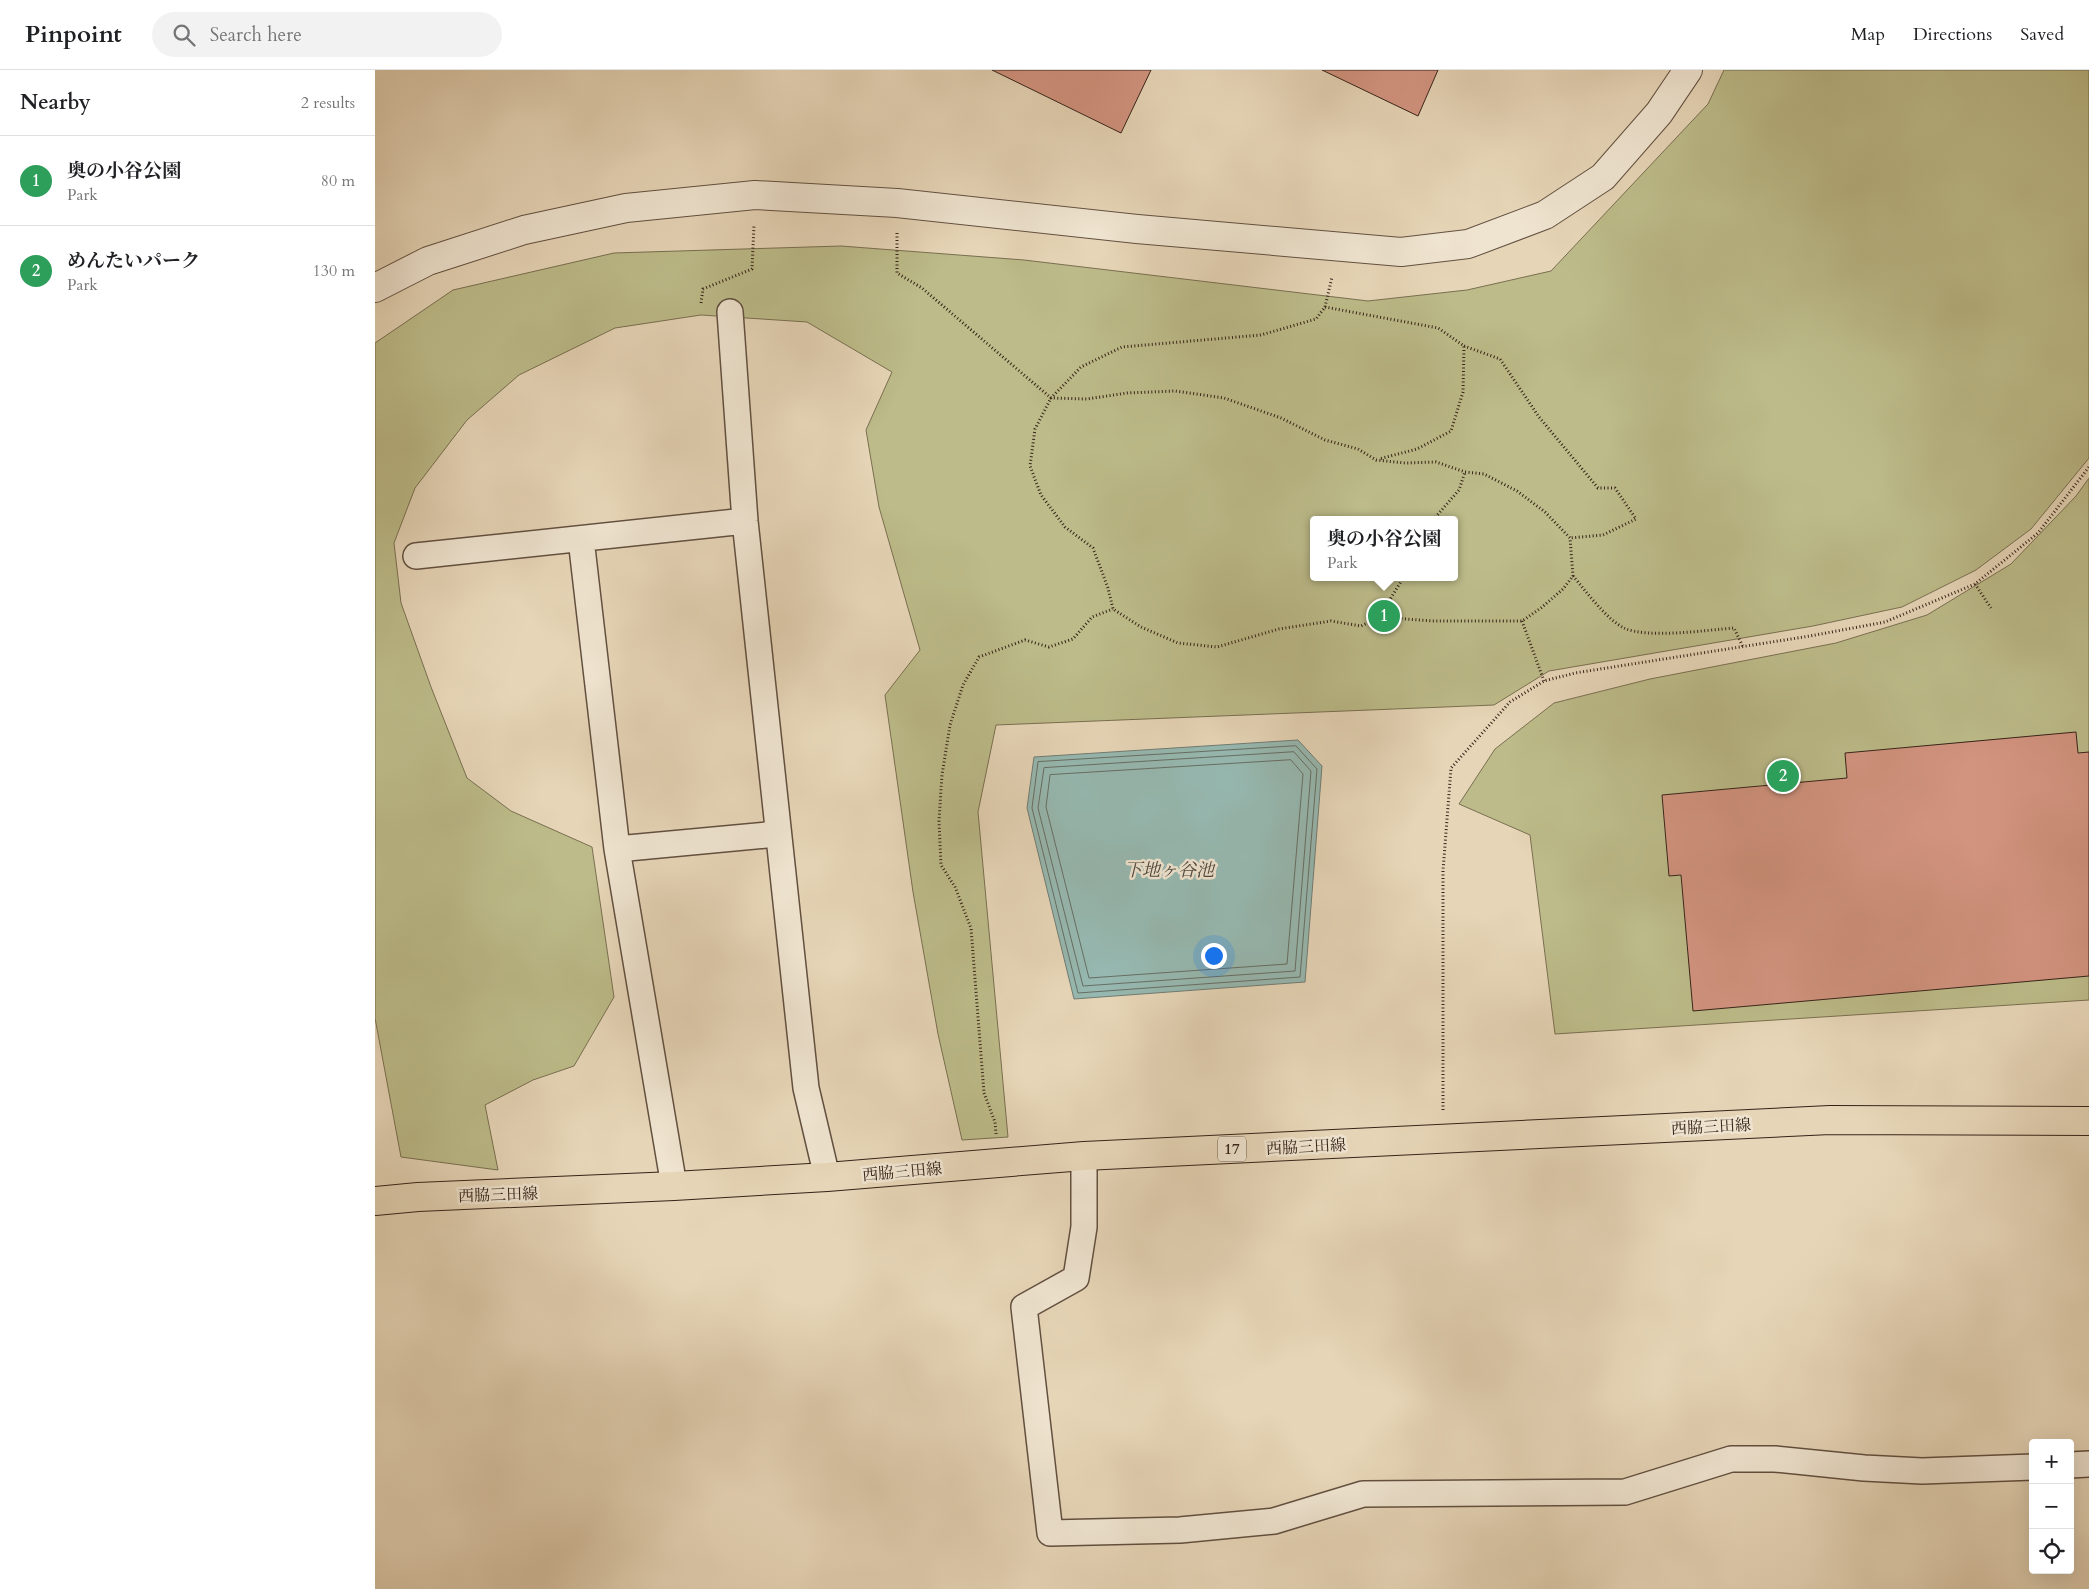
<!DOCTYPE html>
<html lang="en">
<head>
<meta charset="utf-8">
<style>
  body { margin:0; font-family:Cardo,"Noto Serif JP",serif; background:#f2f2f2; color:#202124 }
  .controls { position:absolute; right:15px; bottom:15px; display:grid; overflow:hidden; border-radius:5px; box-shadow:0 5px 20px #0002 }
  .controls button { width:45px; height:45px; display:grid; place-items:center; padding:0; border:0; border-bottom:1px solid #e0e0e0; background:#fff; color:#202124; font:25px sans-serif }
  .you { position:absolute; left:838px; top:885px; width:18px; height:18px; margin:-12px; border:4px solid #fff; border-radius:50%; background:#1a73e8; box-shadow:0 0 0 8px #1a73e833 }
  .badge { display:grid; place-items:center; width:32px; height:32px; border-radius:50%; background:#d93025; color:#fff; font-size:16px; font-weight:700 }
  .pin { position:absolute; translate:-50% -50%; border:2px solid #fff; box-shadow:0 1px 5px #0006 }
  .popup { position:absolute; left:935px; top:446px; width:148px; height:65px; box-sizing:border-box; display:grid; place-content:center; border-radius:5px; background:#fff; filter:drop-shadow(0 1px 4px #0005); font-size:16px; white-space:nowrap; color:#757577 }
  .popup b { font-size:19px; color:#202124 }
  .popup::after { content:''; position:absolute; left:50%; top:100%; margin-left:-10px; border:10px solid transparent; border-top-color:#fff }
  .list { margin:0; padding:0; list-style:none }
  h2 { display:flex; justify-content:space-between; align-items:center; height:65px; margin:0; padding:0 20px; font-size:21px }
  h2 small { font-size:16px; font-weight:400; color:#757577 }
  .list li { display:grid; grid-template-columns:32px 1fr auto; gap:15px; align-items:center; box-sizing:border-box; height:90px; padding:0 20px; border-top:1px solid #e0e0e0 }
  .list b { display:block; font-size:19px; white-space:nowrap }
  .list p { margin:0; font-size:16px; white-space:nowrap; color:#757577 }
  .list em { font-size:16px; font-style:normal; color:#757577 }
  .icon { flex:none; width:28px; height:28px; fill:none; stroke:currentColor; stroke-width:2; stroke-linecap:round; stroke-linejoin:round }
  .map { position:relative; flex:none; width:1714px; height:1519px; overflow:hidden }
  header { display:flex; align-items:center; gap:30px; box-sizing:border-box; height:70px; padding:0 25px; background:#fff; border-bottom:1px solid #e0e0e0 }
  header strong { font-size:24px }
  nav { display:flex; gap:28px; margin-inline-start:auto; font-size:18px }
  .search { width:350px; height:45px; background:#f2f2f2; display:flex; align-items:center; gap:12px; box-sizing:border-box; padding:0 18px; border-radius:28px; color:#757577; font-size:19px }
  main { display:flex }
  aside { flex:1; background:#fff }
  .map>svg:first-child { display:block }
  .green { fill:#bcbb89; stroke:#796f51; fill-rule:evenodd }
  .water { fill:#96b8b0; stroke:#707c74 }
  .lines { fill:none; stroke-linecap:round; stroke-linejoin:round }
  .shore { stroke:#666e64; stroke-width:1 }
  .building { fill:#d2937f; stroke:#362319 }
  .minor-casing { stroke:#625040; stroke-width:28 }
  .tertiary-casing { stroke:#625040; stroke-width:30 }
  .primary-casing { stroke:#362319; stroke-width:30 }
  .path { stroke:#362319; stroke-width:3; stroke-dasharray:1 2.5; stroke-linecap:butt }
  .minor { stroke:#efe4d0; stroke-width:25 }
  .tertiary { stroke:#efe4d0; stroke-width:28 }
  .primary { stroke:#e6d5b7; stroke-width:28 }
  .labels { text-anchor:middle; stroke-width:5; stroke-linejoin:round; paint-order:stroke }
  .shield { fill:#efe4d0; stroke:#6e5d50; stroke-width:1 }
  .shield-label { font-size:15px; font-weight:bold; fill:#362319 }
  .street-label { font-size:16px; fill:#362319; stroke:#efe4d0 }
  .water-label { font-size:18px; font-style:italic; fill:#4e483f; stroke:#efe4d0 }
</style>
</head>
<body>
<header>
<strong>Pinpoint</strong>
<div class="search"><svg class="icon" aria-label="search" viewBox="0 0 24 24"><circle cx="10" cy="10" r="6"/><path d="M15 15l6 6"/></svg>Search here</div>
<nav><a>Map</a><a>Directions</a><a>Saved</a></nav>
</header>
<main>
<aside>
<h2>Nearby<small>2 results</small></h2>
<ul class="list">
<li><span class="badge" style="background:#2e9e5b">1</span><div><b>奥の小谷公園</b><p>Park</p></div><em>80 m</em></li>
<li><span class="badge" style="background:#2e9e5b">2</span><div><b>めんたいパーク</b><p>Park</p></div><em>130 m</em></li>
</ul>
</aside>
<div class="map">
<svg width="1714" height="1519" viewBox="0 0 1714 1519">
  <rect width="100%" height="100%" fill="#e6d5b7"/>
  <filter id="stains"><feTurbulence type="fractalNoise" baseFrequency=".004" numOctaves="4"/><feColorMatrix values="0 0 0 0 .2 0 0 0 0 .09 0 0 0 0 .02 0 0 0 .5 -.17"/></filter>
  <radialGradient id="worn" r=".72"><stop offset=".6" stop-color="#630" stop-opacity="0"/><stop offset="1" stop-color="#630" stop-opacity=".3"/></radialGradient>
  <!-- green -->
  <path class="green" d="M1349,0h365v388l-58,71 -55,41 -74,37 -89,19 -264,45 -55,34 -498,20 -18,87 30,325 -46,3 -24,-106 -25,-142 -28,-197 35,-45 -41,-143 -13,-77 26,-58 -85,-50 -106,-7 -86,13 -96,47 -52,45 -52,68 -21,55 7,60 30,84 36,91 44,33 81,36 22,150 -40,69 -41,14 -48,25 13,65 -97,-13 -26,-139v-675l78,-53 161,-37 227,-7 183,14 344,41 99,-11 84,-19 157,-167zM939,450h140v57h-140z
    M1714,408v522l-534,34 -25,-199 -71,-31 36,-55 59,-46 96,-24 186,-36 91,-28 84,-51 65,-68z"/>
  <!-- water -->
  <path class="water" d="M923,670l24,26 -17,216 -231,17 -47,-191 7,-51z"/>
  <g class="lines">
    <!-- shore -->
    <path class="shore" d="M921,676l21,23 -17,208 -222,16 -46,-185 6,-46z
      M919,682l17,19 -16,200 -212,15 -45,-178 6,-40z
      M916,690l12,14 -16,190 -198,14 -43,-171 4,-32z"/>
  </g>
  <!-- building -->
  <path class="building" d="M617,0h159l-30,63z
    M947,0h116l-20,46z
    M1701,662l2,21 11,-1v224l-396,35 -12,-136 -12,1 -7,-81 185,-17 -2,-25z"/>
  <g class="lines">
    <defs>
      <path id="minor" d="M355,242l15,209 61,567 21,89
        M206,469l36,310 57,337
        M41,486l329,-35
        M242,779l160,-15
        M709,1086v71l-8,51 -52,29 26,226 130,-3 94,-9 89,-27 262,-2 106,-33h44l89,9 58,3 111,-4
        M1695,1395l19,-1"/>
      <path id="tertiary" d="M0,218l53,-27 96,-31 102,-22 129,-13 142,8 240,26 264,23 67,-8 77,-29 58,-38 56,-64 29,-43"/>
      <path id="primary" d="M0,1131l43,-4 256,-11 153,-9 257,-21 746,-36 259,1"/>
    </defs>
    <!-- minor casing -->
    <use href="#minor" class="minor-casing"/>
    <!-- tertiary casing -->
    <use href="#tertiary" class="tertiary-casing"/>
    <!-- primary casing -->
    <use href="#primary" class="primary-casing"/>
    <!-- path -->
    <path class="path" d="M522,163v40l25,15 129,110 36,1 40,-6 48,-2 49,7 57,20 44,22 33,9 18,11 29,3 31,-1 29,10 19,2 33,17 28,21 25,26 3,38 -10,13 -22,19 -19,13h-90l-51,-4 -20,9 -30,-5 -52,8 -62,18 -39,-4 -37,-16 -28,-18 -5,-21 -15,-40 -28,-21 -24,-32 -11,-29 5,-37 16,-31 30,-31 41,-20 139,-12 55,-16 9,-12 7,-30
      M326,233l2,-14 49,-20 2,-44
      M950,237l113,21 26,18 -1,46 -12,39 -34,18 -38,10
      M1089,276l36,13 39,58 59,71h17l21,31 -33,16 -33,3
      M1058,450l26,-30 6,-18
      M1198,506c12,14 34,44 51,52 24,11 82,2 110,0l9,19
      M1600,514l16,24
      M1006,547l6,-13 17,-27
      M1147,551l22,60
      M1068,1040v-239l8,-103 59,-66 34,-21 31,-8 235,-37 75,-14 90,-38 63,-51 51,-66
      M621,1064l-1,-12 -11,-29 -13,-165 -16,-41 -14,-22 -2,-44 3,-46 8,-50 13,-40 16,-28 46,-17 24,7 24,-8 19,-22 21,-8"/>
    <!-- minor -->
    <use href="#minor" class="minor"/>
    <!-- tertiary -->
    <use href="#tertiary" class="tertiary"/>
    <!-- primary -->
    <use href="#primary" class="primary"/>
  </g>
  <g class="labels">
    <!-- shield labels -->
    <rect class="shield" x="843" y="1066.5" width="28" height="25" rx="4"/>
    <g class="shield-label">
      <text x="857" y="1084">17</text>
    </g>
    <!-- street labels -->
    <g class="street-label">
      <text transform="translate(1336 1056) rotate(-3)" y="6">西脇三田線</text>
      <text transform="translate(931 1076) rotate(-3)" y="6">西脇三田線</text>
      <text transform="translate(527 1101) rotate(-5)" y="6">西脇三田線</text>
      <text transform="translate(123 1124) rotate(-2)" y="6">西脇三田線</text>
    </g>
    <!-- water labels -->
    <g class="water-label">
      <text x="794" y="806">下地ヶ谷池</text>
    </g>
  </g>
  <rect width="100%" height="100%" filter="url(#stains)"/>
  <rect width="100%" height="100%" fill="url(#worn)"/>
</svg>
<div class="controls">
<button>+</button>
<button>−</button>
<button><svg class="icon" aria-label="locate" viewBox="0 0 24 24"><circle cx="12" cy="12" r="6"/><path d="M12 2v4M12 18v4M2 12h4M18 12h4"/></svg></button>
</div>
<div class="you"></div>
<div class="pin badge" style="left:1009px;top:546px;background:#2e9e5b">1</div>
<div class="popup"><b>奥の小谷公園</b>Park</div>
<div class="pin badge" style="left:1408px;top:706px;background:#2e9e5b">2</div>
</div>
</main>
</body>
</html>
